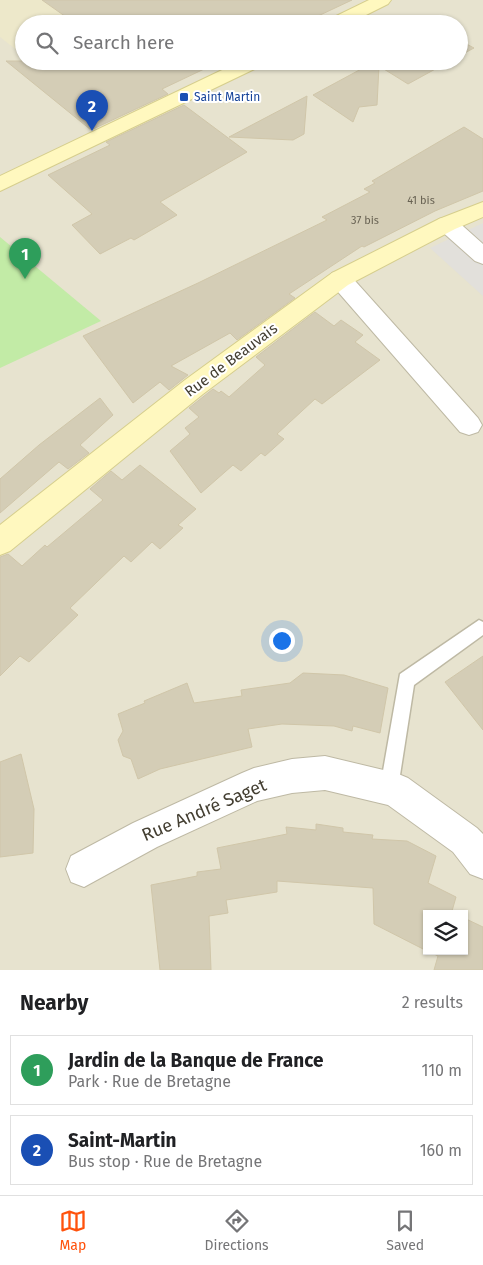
<!DOCTYPE html>
<html lang="en">
<head>
<meta charset="utf-8">
<style>
  body { margin:0; font-family:"Fira Sans",sans-serif; background:#f6f6f6; color:#202124 }
  .controls { position:absolute; right:15px; bottom:15px; display:grid; overflow:hidden; border-radius:0px; box-shadow:0 1px 4px #0004 }
  .controls button { width:45px; height:45px; display:grid; place-items:center; padding:0; border:0; border-bottom:1px solid #e0e0e0; background:#fff; color:#202124; font:25px sans-serif }
  .you { position:absolute; left:281px; top:640px; width:18px; height:18px; margin:-12px; border:4px solid #fff; border-radius:50%; background:#1a73e8; box-shadow:0 0 0 8px #1a73e833 }
  .badge { display:grid; place-items:center; width:32px; height:32px; border-radius:50%; background:#ff520c; color:#fff; font-size:16px; font-weight:700 }
  .pin { position:absolute; translate:-50% -41px; filter:drop-shadow(0 1px 2px #0008) }
  .pin::after { content:''; position:absolute; top:26px; width:18px; height:15px; background:inherit; clip-path:polygon(0 0,100% 0,50% 100%) }
  .list { margin:0; padding:0; list-style:none }
  h2 { display:flex; justify-content:space-between; align-items:center; height:65px; margin:0; padding:0 20px; font-size:21px }
  h2 small { font-size:16px; font-weight:400; color:#757577 }
  .list li { display:grid; grid-template-columns:32px 1fr auto; gap:15px; align-items:center; box-sizing:border-box; height:70px; margin:0 10px 10px; padding:0 10px; border:1px solid #e0e0e0; border-radius:0px }
  .list b { display:block; font-size:19px; white-space:nowrap }
  .list p { margin:0; font-size:16px; white-space:nowrap; color:#757577 }
  .list em { font-size:16px; font-style:normal; color:#757577 }
  .icon { flex:none; width:28px; height:28px; fill:none; stroke:currentColor; stroke-width:2; stroke-linecap:round; stroke-linejoin:round }
  .map { position:relative; flex:none; width:483px; height:970px; overflow:hidden }
  .search { position:absolute; background:#fff; box-shadow:0 1px 4px #0004; left:15px; right:15px; top:15px; height:55px; display:flex; align-items:center; gap:12px; box-sizing:border-box; padding:0 18px; border-radius:28px; color:#757577; font-size:19px }
  .sheet { height:225px; background:#fff }
  nav { display:flex; justify-content:space-around; align-items:center; box-sizing:border-box; height:70px; border-top:1px solid #e0e0e0; background:#fff; font-size:14px; color:#757577 }
  nav a { display:grid; justify-items:center; gap:2px }
  nav .on { color:#ff520c }
  .map>svg:first-child { display:block }
  .residential { fill:#e7e3cf; fill-rule:evenodd }
  .education { fill:#ede8ca }
  .green { fill:#c2eba6 }
  .parking { fill:#e2e0db }
  .building { fill:#d4cdb6; stroke:#d0c6a9 }
  .lines { fill:none; stroke-linecap:round; stroke-linejoin:round }
  .lane-casing { stroke:#beb9a4; stroke-width:3 }
  .street-casing { stroke:#beb9a4; stroke-width:2 }
  .secondary-casing { stroke:#d6ce8d; stroke-width:2 }
  .lane { fill:#fff; fill-rule:evenodd }
  .street { fill:#fff; fill-rule:evenodd }
  .secondary { fill:#fff8bf; fill-rule:evenodd }
  .transit-dot { fill:#1a4fb4; stroke:#fff; stroke-width:2 }
  .labels { text-anchor:middle; stroke-width:4; stroke-linejoin:round; paint-order:stroke }
  .far-number-label { font-size:11px; fill:#686253 }
  .far-transit-label { font-size:12px; fill:#164399; stroke:#fff; text-anchor:start }
  .street-label { font-size:15px; fill:#443f32; stroke:#fff }
  .near-street-label { font-size:18px; fill:#443f32; stroke:#fff }
</style>
</head>
<body>
<div class="map">
<svg width="483" height="970" viewBox="0 0 483 970">
  <rect width="100%" height="100%" fill="#f2f0e1"/>
  <!-- residential -->
  <path class="residential" d="M0,0h483v970h-483zM24,24h435v37h-435zM427,914h37v37h-37z"/>
  <!-- education -->
  <path class="education" d="M0,0h215l35,24h-226v32l-24,-19z"/>
  <!-- green -->
  <path class="green" d="M0,237l101,84 -101,47z"/>
  <!-- parking -->
  <path class="parking" d="M483,223v73l-53,-48z"/>
  <!-- building -->
  <path class="building" d="M42,0h310l-51,24h-225z
    M459,40l15,8 -15,8z
    M6,61h215l-59,28 6,5 -77,36z
    M376,61h74l-42,23 -29,-18 -2,39 -18,2 -6,15 -40,-27z
    M307,96l-3,38 -11,6 -64,-3z
    M184,105l63,47 -87,50 17,13 -43,25 -3,-2 -31,16 -28,-29 20,-11 -44,-39 62,-30 -4,-3z
    M464,127l19,12v52l-48,20 -71,36 -2,-1 -73,48 6,4 -58,42 -7,-7 -59,33 17,9 -19,15 -9,-8 -27,21 -50,-67 115,-53 129,-63 -5,-3 48,-25 -6,-3 11,-6 -3,-2z
    M315,312l19,14 7,-6 22,15 -8,7 25,18 -58,44 -7,-5 -38,35 7,5 -19,17 -4,-3 -20,18 -8,-6 -32,28 -31,-42 20,-17 -5,-6 14,-11 -10,-9 24,-19 6,4 2,-2 8,6 36,-32 -9,-8z
    M100,398l13,17 -33,30 9,8 -21,16 -9,-7 -59,51v-34l39,-34z
    M140,465l56,44 -18,16 5,3 -23,21 -8,-7 -21,20 -7,-6 -54,52 8,7 -49,47 -9,-6 -20,20v-119l8,-3 14,12 23,-21 2,2 56,-47 -13,-11 21,-18 11,9z
    M483,656v74l-38,-48z
    M303,673l41,2 44,13 -8,45 -27,-7 -1,5 -18,-5 -52,-2 -34,5 4,18 -92,22 -22,10 -7,-20 -8,-3 -5,-16 5,-9 -5,-17 27,-11 -1,-2 43,-18 7,20 48,-7 -1,-6 49,-7z
    M21,754l13,55 -1,44 -33,4v-95z
    M316,824l27,4v4l30,3 -1,4 35,2 29,15 -8,27 28,14 -4,14 5,3h-30v37l-53,-27 -1,-36 -96,-7v11l-51,8 2,13 -19,3 2,54h-51l-9,-85 46,-9v-4l24,-3 -4,-21 70,-14 -1,-7 30,3z
    M464,918l19,9v43h-49l4,-14 -10,-5h36z"/>
  <g class="lines">
    <defs>
      <path id="lane" d="M479,620l4,2v13l-69,50 -16,103 -2,7 -7,2 -7,-2 -2,-7 20,-114z"/>
      <path id="street" d="M447,217l8,2 28,25v20l-8,-3 -36,-32 -3,-5 3,-5z
        M340,271l8,2 130,145 4,7 -4,7 -9,3 -9,-3 -128,-147 -4,-6 4,-6z
        M325,756l71,17 12,5 69,50 6,6v45l-13,-5 -17,-22 -65,-47 -63,-15 -33,3 -35,8 -100,46 -73,40 -13,-5 -5,-13 5,-13 62,-33 109,-50 12,-5 38,-9z"/>
      <path id="secondary" d="M369,0h22l-3,4 -40,20h-23l3,-4z
        M241,61h24l-2,4 -263,126v-15z
        M483,202v15l-28,12 -107,56 -145,109 -193,157 -10,4v-30l185,-145 147,-107 107,-54z"/>
    </defs>
    <!-- lane casing -->
    <use href="#lane" class="lane-casing"/>
    <!-- street casing -->
    <use href="#street" class="street-casing"/>
    <!-- secondary casing -->
    <use href="#secondary" class="secondary-casing"/>
    <!-- lane -->
    <use href="#lane" class="lane"/>
    <!-- street -->
    <use href="#street" class="street"/>
    <!-- secondary -->
    <use href="#secondary" class="secondary"/>
  </g>
  <!-- markers -->
  <rect class="transit-dot" x="179" y="92" width="10" height="10" rx="2.5"/>
  <g class="labels">
    <!-- far-number labels -->
    <g class="far-number-label">
      <text x="421" y="204">41 bis</text>
      <text x="365" y="224">37 bis</text>
    </g>
    <!-- far-transit labels -->
    <g class="far-transit-label">
      <text x="194" y="101">Saint Martin</text>
    </g>
    <!-- street labels -->
    <g class="street-label">
      <text transform="translate(231 360) rotate(-37)" y="5">Rue de Beauvais</text>
    </g>
    <!-- near-street labels -->
    <g class="near-street-label">
      <text transform="translate(204 810) rotate(-23)" y="6">Rue André Saget</text>
    </g>
  </g>
</svg>
<div class="controls">
<button><svg class="icon" aria-label="layers" viewBox="0 0 24 24"><path d="M12 4l9 5-9 5-9-5zM3 14l9 5 9-5"/></svg></button>
</div>
<div class="you"></div>
<div class="pin badge" style="left:25px;top:279px;background:#2e9e5b">1</div>
<div class="pin badge" style="left:92px;top:131px;background:#1a4fb4">2</div>
<div class="search"><svg class="icon" aria-label="search" viewBox="0 0 24 24"><circle cx="10" cy="10" r="6"/><path d="M15 15l6 6"/></svg>Search here</div>
</div>
<section class="sheet">
<h2>Nearby<small>2 results</small></h2>
<ul class="list">
<li><span class="badge" style="background:#2e9e5b">1</span><div><b>Jardin de la Banque de France</b><p>Park · Rue de Bretagne</p></div><em>110 m</em></li>
<li><span class="badge" style="background:#1a4fb4">2</span><div><b>Saint-Martin</b><p>Bus stop · Rue de Bretagne</p></div><em>160 m</em></li>
</ul>
</section>
<nav>
<a class="on"><svg class="icon" aria-label="map" viewBox="0 0 24 24"><path d="M3 6l6-2 6 2 6-2v14l-6 2-6-2-6 2zM9 4v14M15 6v14"/></svg>Map</a>
<a><svg class="icon" aria-label="directions" viewBox="0 0 24 24"><path d="M12 3l9 9-9 9-9-9zM9 14v-3h6M13 9l2 2-2 2"/></svg>Directions</a>
<a><svg class="icon" aria-label="saved" viewBox="0 0 24 24"><path d="M7 4h10v16l-5-4-5 4z"/></svg>Saved</a>
</nav>
</body>
</html>
